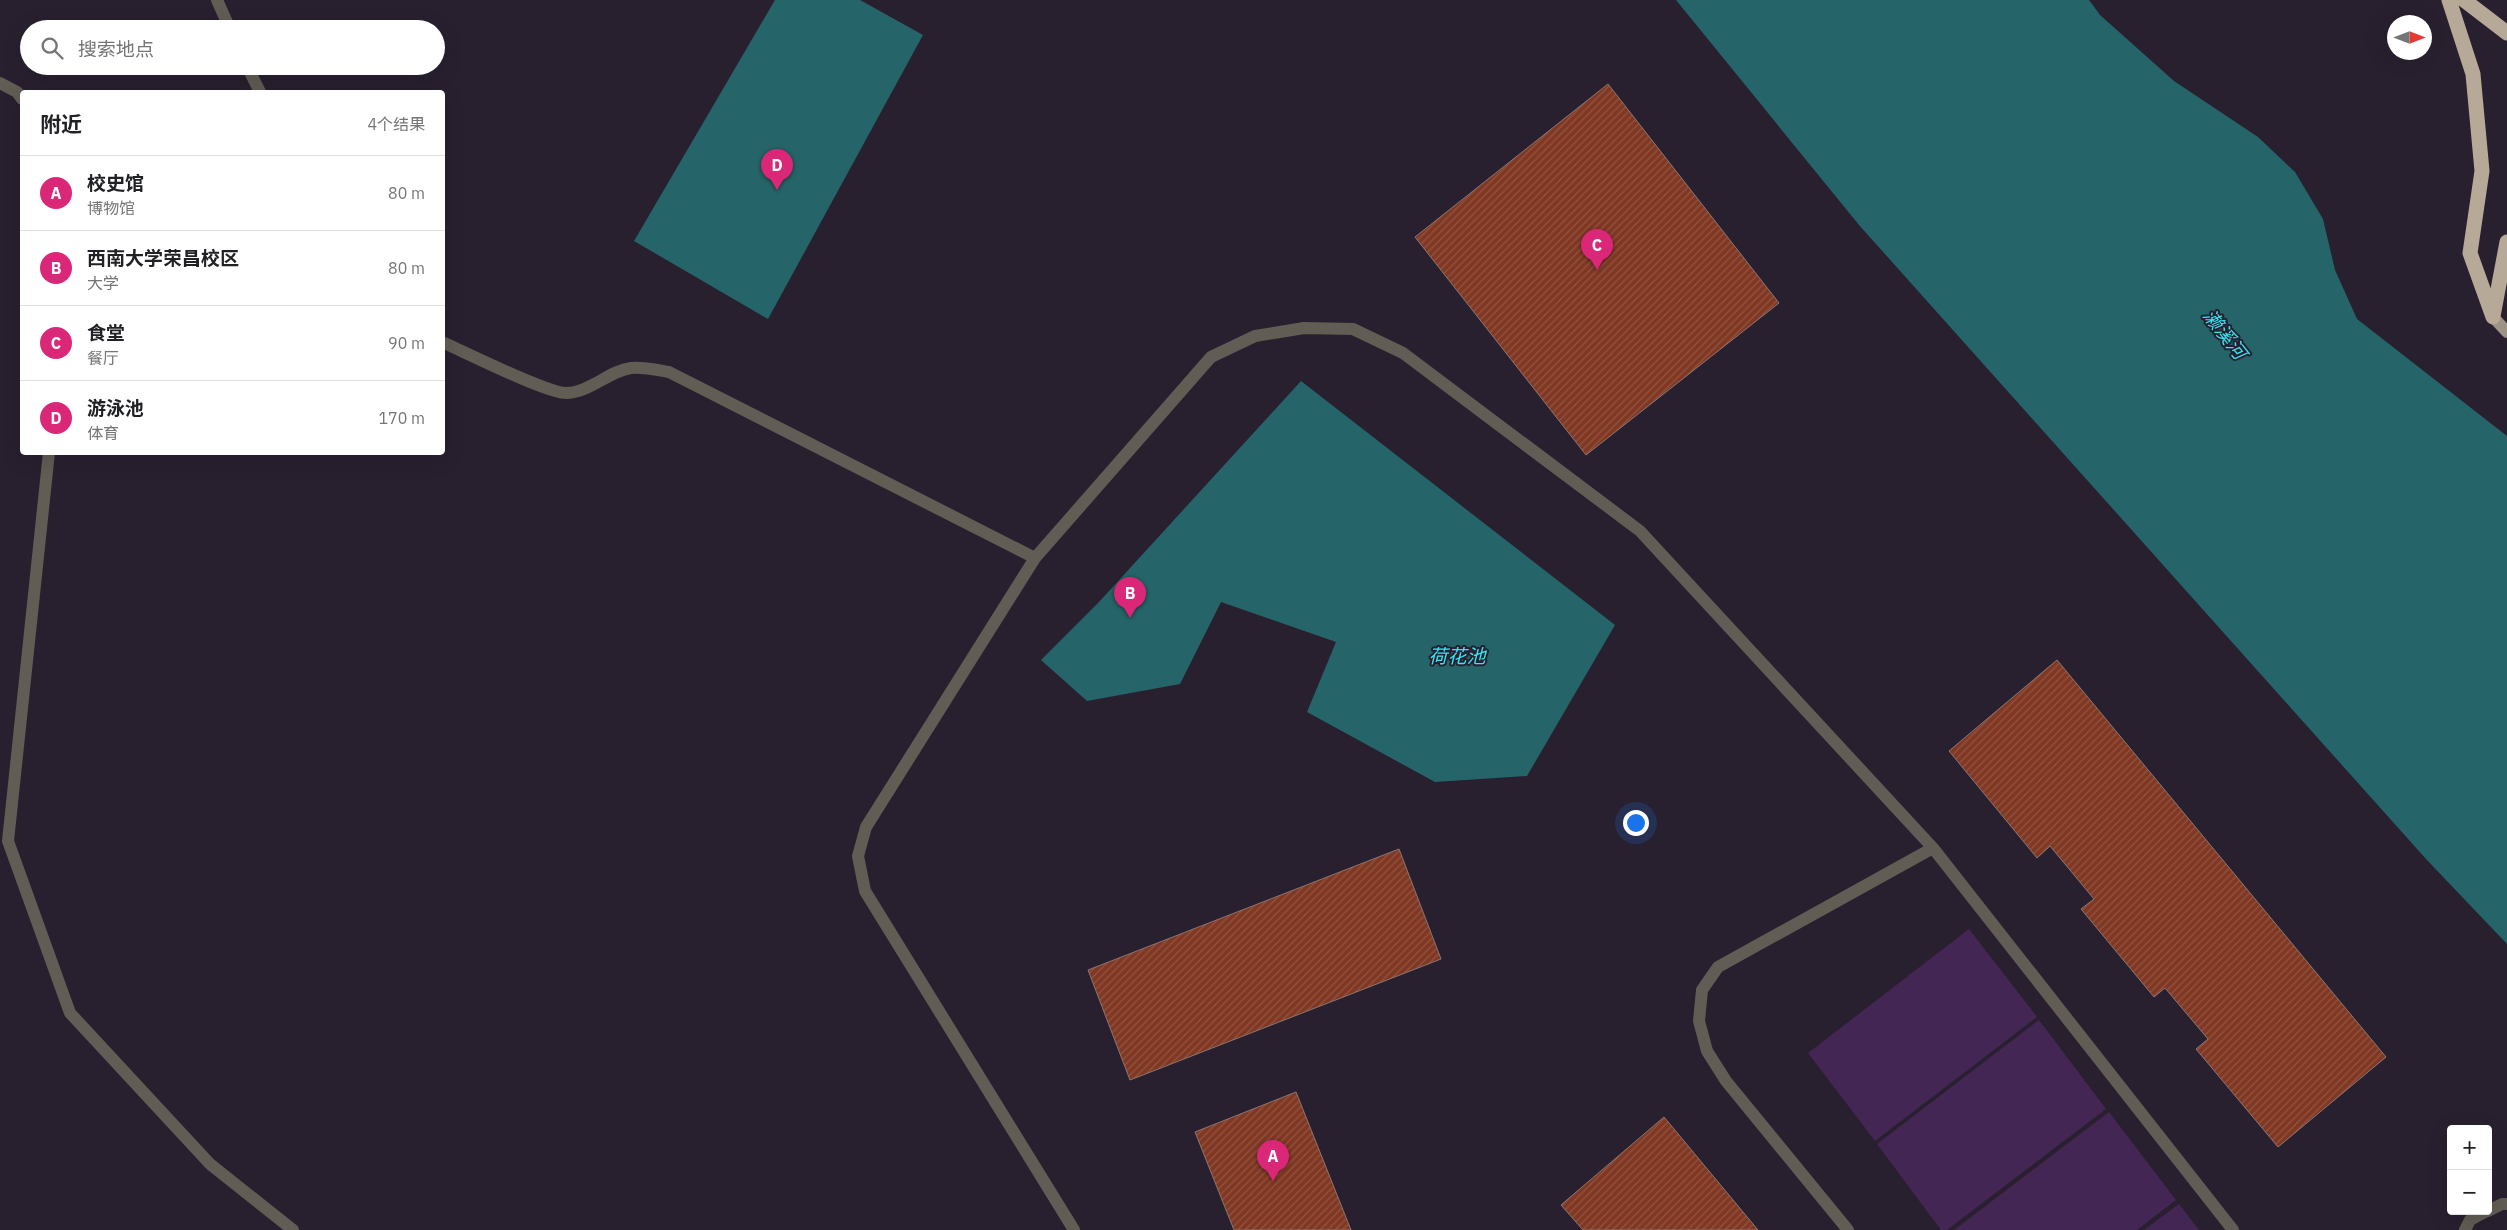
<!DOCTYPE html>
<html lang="zh">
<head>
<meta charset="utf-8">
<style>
  body { margin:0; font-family:"IBM Plex Sans","Noto Sans SC",sans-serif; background:#f2f2f2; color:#202124 }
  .controls { position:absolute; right:15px; bottom:15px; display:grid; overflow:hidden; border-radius:5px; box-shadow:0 5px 20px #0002 }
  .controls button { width:45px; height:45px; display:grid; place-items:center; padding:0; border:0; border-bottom:1px solid #e0e0e0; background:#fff; color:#202124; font:25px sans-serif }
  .compass { position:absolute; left:2387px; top:15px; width:45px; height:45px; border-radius:50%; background:#fff; box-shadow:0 5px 20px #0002; rotate:90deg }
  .you { position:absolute; left:1635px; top:822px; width:18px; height:18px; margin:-12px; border:4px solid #fff; border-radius:50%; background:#1a73e8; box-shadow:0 0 0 8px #1a73e833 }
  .badge { display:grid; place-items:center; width:32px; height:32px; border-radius:50%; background:#db2777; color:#fff; font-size:16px; font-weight:700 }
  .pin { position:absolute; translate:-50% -41px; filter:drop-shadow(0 1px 2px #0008) }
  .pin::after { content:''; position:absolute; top:26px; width:18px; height:15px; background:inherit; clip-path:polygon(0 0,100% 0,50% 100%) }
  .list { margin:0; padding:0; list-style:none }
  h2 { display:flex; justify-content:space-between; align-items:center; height:65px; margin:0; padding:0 20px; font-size:21px }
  h2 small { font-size:16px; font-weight:400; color:#757577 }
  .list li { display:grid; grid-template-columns:32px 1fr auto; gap:15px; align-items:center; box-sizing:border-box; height:75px; padding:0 20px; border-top:1px solid #e0e0e0 }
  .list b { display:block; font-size:19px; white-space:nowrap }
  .list p { margin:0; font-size:16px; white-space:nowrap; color:#757577 }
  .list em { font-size:16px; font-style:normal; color:#757577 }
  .icon { flex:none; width:28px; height:28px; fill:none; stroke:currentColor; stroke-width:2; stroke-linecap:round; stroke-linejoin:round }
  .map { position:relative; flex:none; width:2507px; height:1230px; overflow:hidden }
  .search { position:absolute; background:#fff; box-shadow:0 5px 20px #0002; left:20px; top:20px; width:425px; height:55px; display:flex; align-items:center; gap:12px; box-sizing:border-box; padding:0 18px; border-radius:28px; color:#757577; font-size:19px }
  .panel { position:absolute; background:#fff; box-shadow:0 5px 20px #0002; left:20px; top:90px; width:425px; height:365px; border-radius:5px }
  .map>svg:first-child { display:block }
  .pitch { fill:#432653 }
  .water { fill:#256468 }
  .building { fill:url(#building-hatch); stroke:#8c766f }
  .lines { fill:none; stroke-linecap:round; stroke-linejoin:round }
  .street { stroke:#615c54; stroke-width:12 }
  .primary { stroke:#9e9384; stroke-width:12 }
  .highway { stroke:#b7a997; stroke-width:15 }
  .labels { text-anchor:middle; stroke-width:4; stroke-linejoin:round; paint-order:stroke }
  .water-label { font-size:19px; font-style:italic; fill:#32e7f3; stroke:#29202f }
</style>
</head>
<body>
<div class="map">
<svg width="2507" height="1230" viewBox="0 0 2507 1230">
  <defs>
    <pattern id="building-hatch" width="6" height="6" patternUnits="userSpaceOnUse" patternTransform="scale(1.25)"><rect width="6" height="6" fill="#803823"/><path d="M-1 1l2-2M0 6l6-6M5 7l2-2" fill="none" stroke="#925443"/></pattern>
  </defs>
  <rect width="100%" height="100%" fill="#29202f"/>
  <!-- pitch -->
  <path class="pitch" d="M1969,929l68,88 -162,124 -67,-88z
    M2039,1020l67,89 -159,121h-6l-64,-86z
    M2109,1112l67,88 -39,30h-183z
    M2179,1204l20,26h-55z"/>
  <!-- water -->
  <path class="water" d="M775,0h85l63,35 -155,284 -134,-78z
    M1676,0h413l11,15 74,66 84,56 37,35 28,47 12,51 22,49 150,117v508l-81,-85 -567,-634z
    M1301,381l314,244 -88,151 -92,6 -128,-70 29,-70 -115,-40 -41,82 -93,17 -46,-41 58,-58z"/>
  <!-- building -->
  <path class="building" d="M1608,84l171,219 -193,152 -171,-218z
    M2057,660l329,397 -108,90 -82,-98 12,-10 -43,-51 -11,9 -73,-88 13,-10 -44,-53 -13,12 -88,-107z
    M1399,849l42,110 -311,121 -42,-110z
    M1296,1092l55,138h-117l-39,-98z
    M1664,1117l94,113h-175l-22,-25z"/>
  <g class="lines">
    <!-- street -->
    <path class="street" d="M217,0l13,29
      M247,66l13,26
      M0,83l17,9 5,7
      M442,342c23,10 106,52 125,51 23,-1 42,-22 64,-25 13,-1 26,2 38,4l366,186
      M49,452l-41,389 62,172 140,151 83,66
      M2488,1211l14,-7h5
      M1074,1230l-209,-339 -7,-35 8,-29 169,-269 176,-201 44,-21 49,-8 49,1 50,24 237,178 293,317 300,382
      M1848,1230l-122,-149 -19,-30 -8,-30 3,-31 16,-23 215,-119
      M2465,1230l5,-10 17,-9"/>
    <!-- primary -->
    <path class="primary" d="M2493,317l14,15"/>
    <!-- highway -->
    <path class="highway" d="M2449,0l24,74 9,97 -12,82 23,64
      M2464,0l43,33
      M2493,316l14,-74"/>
  </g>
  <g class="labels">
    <!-- water labels -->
    <g class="water-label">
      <text transform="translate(2225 334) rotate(52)" y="7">濑溪河</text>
      <text x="1457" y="663">荷花池</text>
    </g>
  </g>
</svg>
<div class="controls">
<button>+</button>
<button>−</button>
</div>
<svg class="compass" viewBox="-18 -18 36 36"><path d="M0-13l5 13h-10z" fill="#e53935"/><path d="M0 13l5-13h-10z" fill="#757577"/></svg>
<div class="you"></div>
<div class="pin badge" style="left:1273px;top:1181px">A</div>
<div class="pin badge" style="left:1130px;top:618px">B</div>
<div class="pin badge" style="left:1597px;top:270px">C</div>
<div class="pin badge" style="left:777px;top:190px">D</div>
<div class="search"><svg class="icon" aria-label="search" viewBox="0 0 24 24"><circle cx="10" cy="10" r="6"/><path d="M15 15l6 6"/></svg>搜索地点</div>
<section class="panel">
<h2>附近<small>4个结果</small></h2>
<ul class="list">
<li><span class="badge">A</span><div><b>校史馆</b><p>博物馆</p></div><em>80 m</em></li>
<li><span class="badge">B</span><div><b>西南大学荣昌校区</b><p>大学</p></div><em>80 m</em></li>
<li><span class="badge">C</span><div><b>食堂</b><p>餐厅</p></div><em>90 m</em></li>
<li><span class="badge">D</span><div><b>游泳池</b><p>体育</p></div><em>170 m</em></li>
</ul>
</section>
</div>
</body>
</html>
